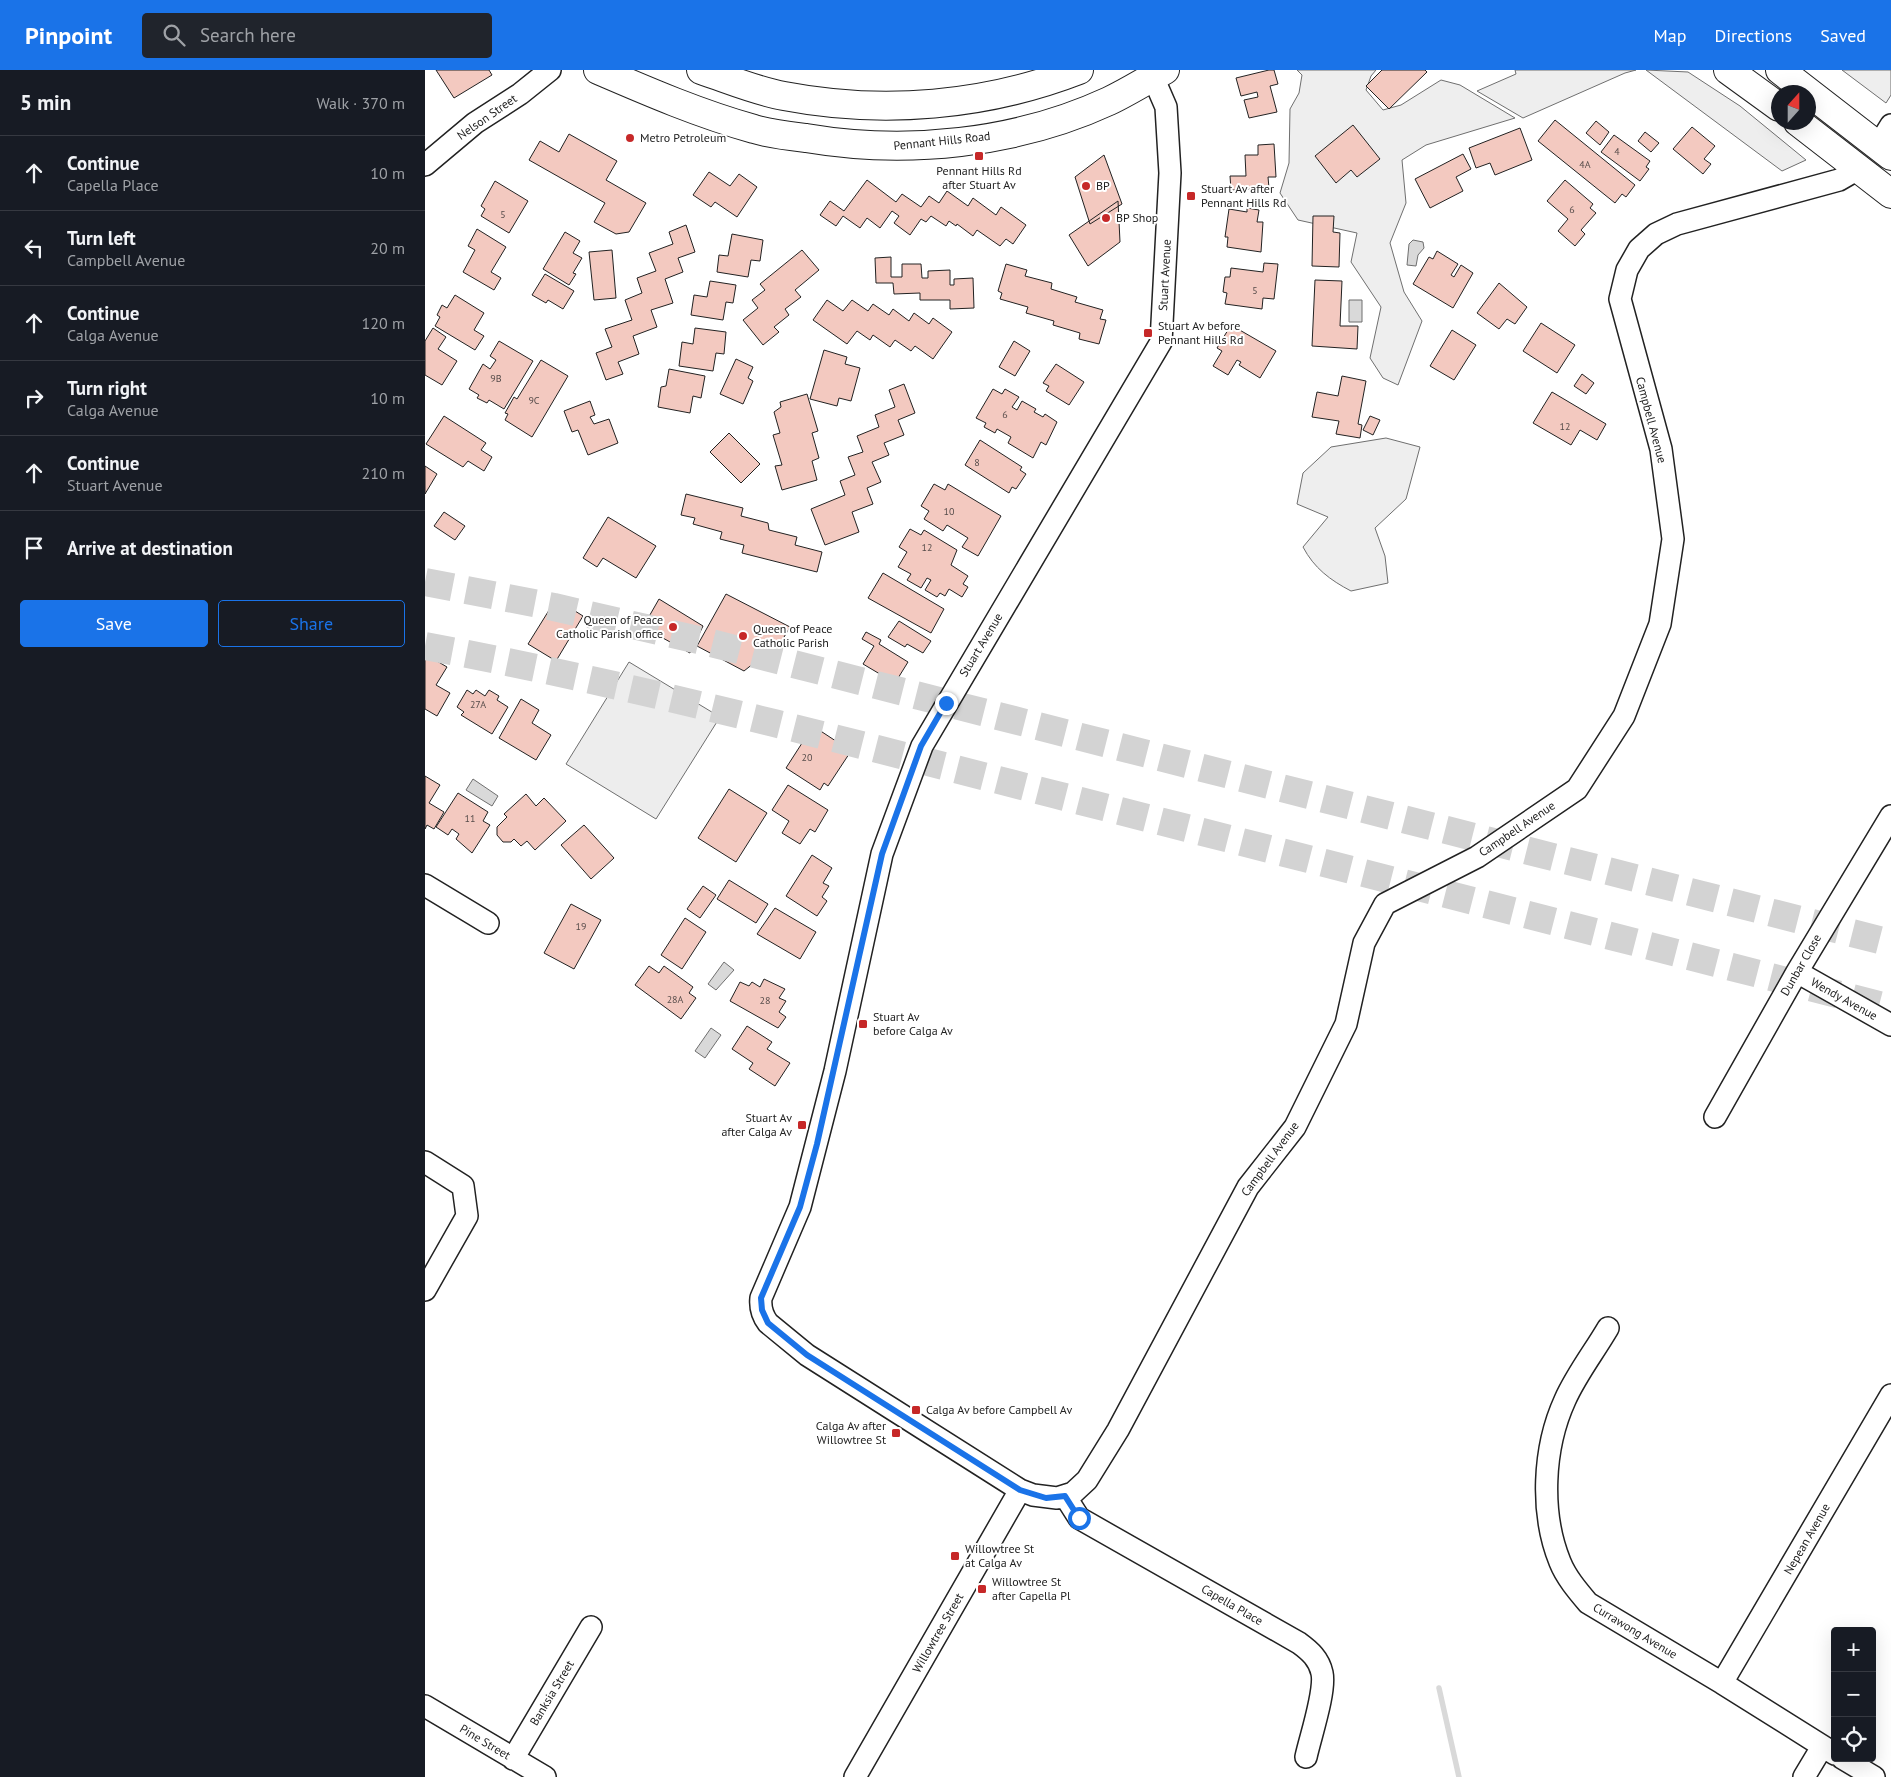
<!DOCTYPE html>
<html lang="en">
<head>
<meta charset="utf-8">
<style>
  body { margin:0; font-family:"PT Sans",sans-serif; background:#20242c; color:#f1f3f6 }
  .controls { position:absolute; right:15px; bottom:15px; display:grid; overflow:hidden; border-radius:5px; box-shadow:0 5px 20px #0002 }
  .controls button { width:45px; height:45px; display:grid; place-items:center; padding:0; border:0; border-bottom:1px solid #363941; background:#171b24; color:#f1f3f6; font:25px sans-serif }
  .compass { position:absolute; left:1346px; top:15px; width:45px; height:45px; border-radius:50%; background:#171b24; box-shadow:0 5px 20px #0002; rotate:21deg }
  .stop { position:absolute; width:15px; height:15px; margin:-11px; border:4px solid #1a73e8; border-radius:50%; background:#fff }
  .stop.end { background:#1a73e8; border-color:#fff; box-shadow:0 1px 5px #0008 }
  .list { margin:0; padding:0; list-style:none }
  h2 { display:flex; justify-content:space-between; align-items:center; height:65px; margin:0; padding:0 20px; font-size:21px }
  h2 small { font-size:16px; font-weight:400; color:#9ea1a6 }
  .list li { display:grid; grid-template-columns:32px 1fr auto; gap:15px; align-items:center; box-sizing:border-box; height:75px; padding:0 20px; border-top:1px solid #363941 }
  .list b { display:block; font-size:19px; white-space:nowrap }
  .list p { margin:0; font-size:16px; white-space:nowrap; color:#9ea1a6 }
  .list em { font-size:16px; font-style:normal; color:#9ea1a6 }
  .actions { display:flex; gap:10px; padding:15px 20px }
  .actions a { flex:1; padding:11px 0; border:1px solid #1a73e8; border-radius:5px; text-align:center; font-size:18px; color:#1a73e8 }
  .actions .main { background:#1a73e8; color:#fff }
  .icon { flex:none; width:28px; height:28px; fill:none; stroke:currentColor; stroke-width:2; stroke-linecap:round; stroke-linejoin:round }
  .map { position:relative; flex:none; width:1466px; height:1707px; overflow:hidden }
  header { display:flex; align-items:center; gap:30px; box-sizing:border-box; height:70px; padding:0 25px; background:#1a73e8; color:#fff }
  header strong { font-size:24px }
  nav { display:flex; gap:28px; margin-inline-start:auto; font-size:18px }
  .search { width:350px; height:45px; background:#20242c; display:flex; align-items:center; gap:12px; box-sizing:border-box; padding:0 18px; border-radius:5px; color:#9ea1a6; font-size:19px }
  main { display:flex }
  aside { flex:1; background:#171b24 }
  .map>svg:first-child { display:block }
  .green { fill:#eee; stroke:#6f6f6f }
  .parking { fill:#ededed; stroke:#6f6f6f }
  .water { fill:#d9d9d9; stroke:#6f6f6f }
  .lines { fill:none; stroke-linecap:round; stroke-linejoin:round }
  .stream { stroke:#d9d9d9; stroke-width:5.5 }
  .building { fill:#f3c9c0; stroke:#222 }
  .highway-tunnel { stroke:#d3d3d3; stroke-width:28; stroke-dasharray:28 14; stroke-linecap:butt }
  .minor-casing { stroke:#222; stroke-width:24 }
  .highway-casing { stroke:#222; stroke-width:30 }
  .minor { stroke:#fff; stroke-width:21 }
  .highway { stroke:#fff; stroke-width:28 }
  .route { stroke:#1a73e8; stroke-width:6 }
  .poi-dot { fill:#c62828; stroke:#fff; stroke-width:2 }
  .labels { text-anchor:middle; stroke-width:4; stroke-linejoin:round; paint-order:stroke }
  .number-label { font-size:10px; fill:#564c4a }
  .street-label { font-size:12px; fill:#222; stroke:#fff }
  .poi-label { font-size:12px; fill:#222; stroke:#fff; text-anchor:start }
</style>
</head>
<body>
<header>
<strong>Pinpoint</strong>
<div class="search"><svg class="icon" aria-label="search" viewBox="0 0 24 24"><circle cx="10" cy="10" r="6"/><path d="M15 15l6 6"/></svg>Search here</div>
<nav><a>Map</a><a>Directions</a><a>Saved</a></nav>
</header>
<main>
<aside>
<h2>5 min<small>Walk · 370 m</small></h2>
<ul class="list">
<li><svg class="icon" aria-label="ahead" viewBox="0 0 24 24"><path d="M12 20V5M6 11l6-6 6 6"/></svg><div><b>Continue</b><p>Capella Place</p></div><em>10 m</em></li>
<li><svg class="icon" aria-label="left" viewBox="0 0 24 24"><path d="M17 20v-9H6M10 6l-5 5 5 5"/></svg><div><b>Turn left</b><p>Campbell Avenue</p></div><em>20 m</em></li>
<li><svg class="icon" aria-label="ahead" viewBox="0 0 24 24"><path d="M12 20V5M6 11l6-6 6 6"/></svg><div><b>Continue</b><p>Calga Avenue</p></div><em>120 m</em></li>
<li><svg class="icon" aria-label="right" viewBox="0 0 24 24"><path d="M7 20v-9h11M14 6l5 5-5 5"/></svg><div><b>Turn right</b><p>Calga Avenue</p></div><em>10 m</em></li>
<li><svg class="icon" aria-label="ahead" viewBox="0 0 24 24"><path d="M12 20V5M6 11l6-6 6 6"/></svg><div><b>Continue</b><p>Stuart Avenue</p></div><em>210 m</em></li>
<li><svg class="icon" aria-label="arrive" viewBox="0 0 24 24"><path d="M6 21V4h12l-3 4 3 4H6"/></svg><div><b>Arrive at destination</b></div></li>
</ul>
<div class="actions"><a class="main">Save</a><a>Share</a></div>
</aside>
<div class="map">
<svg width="1466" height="1707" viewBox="0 0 1466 1707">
  <rect width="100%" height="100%" fill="#fff"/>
  <!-- green -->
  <path class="green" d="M872,0h79l-5,6 -5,14 17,20 18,-5 40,-25 19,5 55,33 -89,27 -24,15 4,43 -16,40 14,49 18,29 -24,64 -15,-7 -13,-20 11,-51 -30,-45 6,-29 -59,-13 -18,-27 9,-30 1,-54 9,-16 3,-18z
    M1090,0h121l-11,3 -102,45 -46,-27 39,-17z
    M1221,0l42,2 52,34 66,54 -24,11z
    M1417,0h49v25l-5,8z
    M961,368l34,9 -14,52 -31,29 10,28 3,27 -37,8c-21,-11 -37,-23 -48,-44l25,-30 -31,-13 6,-31 28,-26z"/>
  <!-- parking -->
  <path class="parking" d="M204,592l91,55 -64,102 -90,-55z"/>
  <!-- water -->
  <path class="water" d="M988,170l10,2 1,6 -6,7 -2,11 -9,-1 2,-21z
    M924,230h13v22h-13z
    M48,709l25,17 -6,10 -26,-16z
    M299,892l10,8 -18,20 -8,-6z
    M286,958l10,7 -16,23 -10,-7z"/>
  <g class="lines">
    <!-- stream -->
    <path class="stream" d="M1014,1618l20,89"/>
  </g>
  <!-- building -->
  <path class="building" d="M11,0h53l3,5 -38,23z
    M844,0h5l4,14 -8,2 7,26 -28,6 -5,-18 14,-3 -1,-5 -16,4 -5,-18z
    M957,0h43l2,2 -38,37 -23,-23z
    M1130,50l80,65 -9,12 -4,-3 -7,9 -77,-62z
    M1171,51l13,11 -9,13 -14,-12z
    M928,55l27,34 -23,18 -6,-7 -15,13 -21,-27z
    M1267,57l23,19 -11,13 7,5 -8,10 -30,-25z
    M1095,58l12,32 -37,15 -5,-12 -14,5 -7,-20z
    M1220,62l14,11 -8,9 -13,-11z
    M144,64l48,27 -11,19 40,23 -17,29 -13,2 -22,-12 11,-19 -76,-43 11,-19 19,11z
    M1189,65l36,26 -4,6 3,2 -9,12 -39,-29z
    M849,74l2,33h-8l1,11 -38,2 -1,-14h16l-1,-21h13v-10z
    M1038,84l8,15 -15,8 7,14 -33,17 -15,-29z
    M679,85l18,49 -32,20 -15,-47z
    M284,102l21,14 9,-12 18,13 -20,30 -22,-15 -4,5 -18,-12z
    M442,110l29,22 6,-8 19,13 8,-11 10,7 8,-12 21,15 5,-8 23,17 5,-8 25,18 -13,19 -7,-5 -6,7 -23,-16 -4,6 -16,-12 -1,2 -7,-5 -3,5 -15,-10 -5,6 -5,-3 -11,16 -16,-12 5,-7 -7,-5 -12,17 -13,-10 -7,10 -17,-12 -7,10 -16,-11 10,-14 14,10z
    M1140,110l28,24 -3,4 6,5 -15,17 4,4 -10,12 -17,-15 10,-12 -21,-18z
    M70,111l33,20 -19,32 -28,-17 4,-7 -4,-3z
    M693,131l2,41 -32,24 -19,-31z
    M822,138l12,2 -2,12h6l-2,30 -34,-5 1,-10h-3l4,-28 18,3z
    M888,146h21l-1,16 7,1 -1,34 -27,-1z
    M261,155l9,27 -17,6 5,14 -18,7 8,24 -22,7 6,17 -24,9 6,18 -21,8 5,12 -17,6 -10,-27 16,-6 -7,-18 27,-9 -7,-20 17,-7 -5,-15 19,-7 -7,-18 24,-9 -4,-12z
    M52,159l29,18 -15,25 10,6 -7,12 -31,-18 12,-22 -7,-4z
    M140,162l15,9 -7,12 9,5 -9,15 3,1 -7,11 -26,-16z
    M307,164l31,6 -3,21 -9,-1 -3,17 -31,-5 2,-17 9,1z
    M187,180l4,48 -22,2 -5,-48z
    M377,180l17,20 -24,20 6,7 -16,12 4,6 -15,12 5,5 -16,13 -20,-25 15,-12 -6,-8 13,-10 -5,-6z
    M1012,181l21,13 -7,11 3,2 7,-12 12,8 -20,35 -40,-24 16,-27 4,2z
    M466,187v20h11v-13h19l1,14h6v-7l22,-1v15h4v-6l19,-1 1,30 -24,1v-9h-30v-7l-26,1 -1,-11h-17l-1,-25z
    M839,193l14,1 -4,35 -11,-1 -1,11 -37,-5 2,-11 -4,-1 2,-15h5l1,-9 32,4z
    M581,194l21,6 -2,6 27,7 -1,6 26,8 -2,5 28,8 -3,9 6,1 -7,24 -20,-5 1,-6 -27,-8 1,-4 -28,-8 2,-6 -28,-8 2,-6 -4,-2z
    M120,204l29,17 -11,18 -15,-9 -2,3 -14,-8z
    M890,210l27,1 -2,45h18l-1,23 -45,-3z
    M285,211l26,4 -3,18 -7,-1 -3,18 -32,-5 3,-20 13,2z
    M1074,213l28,24 -12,17 -8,-5 -8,10 -22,-16z
    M30,225l29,18 -10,17 10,6 -9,14 -40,-24 5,-9 -3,-2 5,-10 5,3z
    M402,230l16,11 9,-11 16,11 5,-7 16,11 4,-6 16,12 5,-8 15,11 4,-6 19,14 -19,27 -18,-13 -4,5 -16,-11 -5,7 -17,-12 -3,5 -13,-9 -10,13 -34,-24z
    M1116,253l34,22 -18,28 -34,-22z
    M806,255l45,26 -16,27 -21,-13 2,-3 -4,-2 -9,15 -15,-9 9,-15 -5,-3z
    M8,258l13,9 -8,12 19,12 -15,24 -17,-10v-34z
    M270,258l31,4 -2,22 -8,-1 -3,18 -34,-5 3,-24 11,2z
    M1027,260l24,15 -22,35 -24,-14z
    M74,271l34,20 -29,48 -15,-9 -2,3 -10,-5 2,-3 -10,-6 14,-25 7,5 6,-9 -6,-4z
    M589,271l16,10 -15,25 -16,-9z
    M399,280l23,7 -2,7 15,4 -9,33 -12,-3 -2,8 -27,-7z
    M311,289l17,8 -5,11 5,3 -10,23 -23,-10z
    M116,290l27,16 -36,61 -27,-17 3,-6 -3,-1 9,-16 3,2z
    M631,294l28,18 -15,23 -23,-14 3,-5 -6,-3z
    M244,299l36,7 -4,22 -8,-2 -3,17 -32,-6 3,-20 5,-1z
    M1157,304l12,9 -8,11 -12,-8z
    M917,306l24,5 -8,43 4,1 -2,13 -24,-4 3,-13 -27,-4 5,-25 21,4z
    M479,314l11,29 -17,7 6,15 -20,8 5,12 -17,7 9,20 -14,6 6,16 -21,8 7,20 -34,13 -14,-36 34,-14 -5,-14 15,-6 -7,-18 15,-5 -6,-16 22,-9 -4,-12 20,-8 -6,-17z
    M568,319l9,5 3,-5 14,8 -7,10 5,3 5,-9 14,8 -2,3 9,5 2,-3 12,8 -11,23 -5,-3 -8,16 -25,-15 3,-6 -14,-8 -2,4 -11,-6 2,-4 -10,-5z
    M1127,322l54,32 -9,16 -17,-10 -9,15 -38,-22z
    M382,324l11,37 -6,2 7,25 -7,3 5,19 -35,10 -7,-24 7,-1 -9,-30 7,-2 -6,-21 7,-5 -1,-5z
    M165,331l5,14 -5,2 4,7 15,-5 9,24 -30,12 -10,-25 -6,2 -8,-21z
    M19,346l42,27 -5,7 11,7 -8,14 -16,-10 -5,6 -37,-23z
    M945,346l10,4 -7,15 -10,-5z
    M304,363l31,31 -19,19 -31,-31z
    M555,370l42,27 -2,3 6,4 -10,15 -4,-2 -3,6 -44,-28z
    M0,396l12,8 -12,20z
    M509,414l11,6 3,-6 53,32 -23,40 -16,-9 6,-9 -21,-13 -4,6 -19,-12 5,-8 -8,-5z
    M261,424l57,14 -2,8 27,7 1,7 28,7 -2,8 27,7 -5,20 -75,-19 2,-8 -24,-6 2,-7 -29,-8 2,-6 -14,-3z
    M19,442l21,14 -10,14 -21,-14z
    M183,447l48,29 -20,32 -33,-20 -6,9 -14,-9z
    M485,459l11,6 3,-5 33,20 -6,15 17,11 -5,8 5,3 -6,10 -13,-8 -4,7 -5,-3 -3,4 -12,-7 6,-10 -4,-2 -6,10 -14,-8 4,-6 -13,-7 9,-15 -8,-5z
    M458,503l61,36 -13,24 -63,-35z
    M301,524l64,33 -25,42 -11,-6 -10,8 -47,-25z
    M131,529l27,17 -27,45 -28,-17z
    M234,529l44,27 -13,27 -47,-26z
    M474,551l32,20 -8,12 -16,-9 -2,3 -17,-10z
    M441,562l15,8 -2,4 29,18 -13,21 -32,-19 11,-18 -12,-7z
    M0,584l22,13 -11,18 14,8 -13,23 -12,-7z
    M42,620l6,4 3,-4 9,6 4,-6 10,6 -2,4 11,7 -16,27 -31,-19 3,-3 -7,-5z
    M96,629l18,11 -7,13 19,12 -15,25 -37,-22z
    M388,656l38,25 -23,35 -4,-3 -4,7 -34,-22z
    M0,706l15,9 -11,18 15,9 -10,17 -7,-4 -2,4z
    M363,715l40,25 -13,22 -5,-3 -10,15 -18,-11 7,-12 -17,-11z
    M304,719l38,24 -31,49 -38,-24z
    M33,723l30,19 -5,9 7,4 -18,28 -16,-14 3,-5 -7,-5 -4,6 -12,-8z
    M101,724l10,12 8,-8 22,23 -31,29 -8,-9 -6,5 -7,-7 -3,3h-8l-6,-7v-8l10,-10 -3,-3z
    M159,755l30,33 -23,21 -30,-34z
    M387,785l20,13 -9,15 6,3 -7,11 5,4 -10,15 -31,-20z
    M304,810l39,24 -12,19 -39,-24z
    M278,816l13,9 -16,23 -13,-9z
    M146,834l30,16 -27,49 -30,-16z
    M350,838l41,24 -16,27 -43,-25z
    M260,848l21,14 -24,37 -21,-14z
    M224,896l10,7 5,-7 29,21 -4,6 7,5 -15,21 -46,-34z
    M339,909l21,10 -6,9 7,3 -7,11 7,5 -8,11 -48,-27 10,-19 9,4 3,-4 8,5z
    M322,956l25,16 -5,7 23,14 -15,23 -26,-17 4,-6 -21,-14z"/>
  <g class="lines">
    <!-- highway-tunnel -->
    <path class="highway-tunnel" d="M0,512l129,25 153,35 1184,301
      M0,576c211,39 420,95 628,148 279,71 559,142 838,214"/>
    <defs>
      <path id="minor" d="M725,0l16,37 4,66 -9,169 -239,404 -40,108 -47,217 -35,136 -39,91c-1,9 1,17 7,25l39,32 213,135 13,5 24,3 16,-5 14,-13 31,-50 130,-243 47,-60 51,-103 18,-81 21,-39 92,-47 100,-68 47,-73 36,-92 13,-85 -12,-90 -41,-150 7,-29 12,-21 17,-15 21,-10 162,-44 19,-11
        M1453,76l13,-21
        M0,95l50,-42 45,-29 30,-24
        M0,815l63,38
        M1372,902l94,53
        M1290,1047l82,-145 94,-156
        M0,1092l38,24 4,30 -42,74
        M1183,1258c-14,24 -32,47 -43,72 -22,48 -25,113 -5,162 6,15 17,28 28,41l134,80 113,71
        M640,1426l14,22 220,125c11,8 20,16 23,30 4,18 -12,65 -16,84
        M1297,1613l169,-288
        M0,1636l120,71
        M1417,1688l32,19
        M88,1689l78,-132
        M430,1707l165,-287
        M1379,1707l18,-30"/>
      <path id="highway" d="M173,0c51,22 102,44 156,59 16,5 35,7 52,9 100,17 210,6 303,-37 19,-9 38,-21 56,-31
        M276,0c27,9 55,21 83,26 99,19 202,10 295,-26
        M1303,0l51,37
        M1355,0l111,86
        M1373,52l93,72"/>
    </defs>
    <!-- minor casing -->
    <use href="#minor" class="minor-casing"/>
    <!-- highway casing -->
    <use href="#highway" class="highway-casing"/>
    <!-- minor -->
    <use href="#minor" class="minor"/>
    <!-- highway -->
    <use href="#highway" class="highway"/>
  </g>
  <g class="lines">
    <!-- route -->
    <path class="route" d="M521,633l-25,43 -39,108 -65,290 -17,63 -39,91 1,12 6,13 39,32 213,135 26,8 19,-2 14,22"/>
  </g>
  <!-- markers -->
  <g class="poi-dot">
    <circle cx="205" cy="68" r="5"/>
    <rect x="549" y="81" width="10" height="10" rx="2.5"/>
    <circle cx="661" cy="116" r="5"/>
    <rect x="761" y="121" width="10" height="10" rx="2.5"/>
    <circle cx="681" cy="148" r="5"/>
    <rect x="718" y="258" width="10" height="10" rx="2.5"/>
    <circle cx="248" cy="557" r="5"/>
    <circle cx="318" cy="566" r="5"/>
    <rect x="433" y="949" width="10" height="10" rx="2.5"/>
    <rect x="372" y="1050" width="10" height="10" rx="2.5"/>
    <rect x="486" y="1335" width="10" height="10" rx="2.5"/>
    <rect x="466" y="1358" width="10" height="10" rx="2.5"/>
    <rect x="525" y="1481" width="10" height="10" rx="2.5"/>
    <rect x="552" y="1514" width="10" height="10" rx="2.5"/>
  </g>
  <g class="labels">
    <!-- number labels -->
    <g class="number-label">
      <text x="1192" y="85">4</text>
      <text x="1160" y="98">4A</text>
      <text x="1147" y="143">6</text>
      <text x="78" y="148">5</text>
      <text x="830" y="224">5</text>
      <text x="71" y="312">9B</text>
      <text x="109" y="334">9C</text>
      <text x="580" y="348">6</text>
      <text x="1140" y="360">12</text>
      <text x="552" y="396">8</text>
      <text x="524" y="445">10</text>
      <text x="502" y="481">12</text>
      <text x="53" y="638">27A</text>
      <text x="382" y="691">20</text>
      <text x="45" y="752">11</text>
      <text x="156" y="860">19</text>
      <text x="250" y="933">28A</text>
      <text x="340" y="934">28</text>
    </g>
    <!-- street labels -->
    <g class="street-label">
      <text transform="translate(62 47) rotate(-35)" y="4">Nelson Street</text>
      <text transform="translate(517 71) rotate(-6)" y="4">Pennant Hills Road</text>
      <text transform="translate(740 205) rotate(-87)" y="4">Stuart Avenue</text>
      <text transform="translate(1226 350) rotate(75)" y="4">Campbell Avenue</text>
      <text transform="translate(556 575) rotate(-59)" y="4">Stuart Avenue</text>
      <text transform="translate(1092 759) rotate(-34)" y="4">Campbell Avenue</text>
      <text transform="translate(1376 895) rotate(-60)" y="4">Dunbar Close</text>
      <text transform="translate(1419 929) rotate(29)" y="4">Wendy Avenue</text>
      <text transform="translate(845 1089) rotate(-54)" y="4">Campbell Avenue</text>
      <text transform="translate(1382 1469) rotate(-60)" y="4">Nepean Avenue</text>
      <text transform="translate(807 1535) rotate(30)" y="4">Capella Place</text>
      <text transform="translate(1210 1561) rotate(31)" y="4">Currawong Avenue</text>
      <text transform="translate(513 1563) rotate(-60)" y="4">Willowtree Street</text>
      <text transform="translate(127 1623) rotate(-59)" y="4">Banksia Street</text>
      <text transform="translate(60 1672) rotate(31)" y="4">Pine Street</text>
    </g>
    <!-- poi labels -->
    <g class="poi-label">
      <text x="215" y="72">Metro Petroleum</text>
      <text x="554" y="105" text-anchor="middle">Pennant Hills Rd<tspan x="554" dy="14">after Stuart Av</tspan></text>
      <text x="671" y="120">BP</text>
      <text x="776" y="123">Stuart Av after<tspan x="776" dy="14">Pennant Hills Rd</tspan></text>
      <text x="691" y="152">BP Shop</text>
      <text x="733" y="260">Stuart Av before<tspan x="733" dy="14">Pennant Hills Rd</tspan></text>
      <text x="238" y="554" text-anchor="end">Queen of Peace<tspan x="238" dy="14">Catholic Parish office</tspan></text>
      <text x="328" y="563">Queen of Peace<tspan x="328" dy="14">Catholic Parish</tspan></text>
      <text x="448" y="951">Stuart Av<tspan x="448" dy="14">before Calga Av</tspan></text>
      <text x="367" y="1052" text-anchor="end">Stuart Av<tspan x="367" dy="14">after Calga Av</tspan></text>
      <text x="501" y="1344">Calga Av before Campbell Av</text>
      <text x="461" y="1360" text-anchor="end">Calga Av after<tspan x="461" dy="14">Willowtree St</tspan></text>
      <text x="540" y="1483">Willowtree St<tspan x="540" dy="14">at Calga Av</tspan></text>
      <text x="567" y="1516">Willowtree St<tspan x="567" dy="14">after Capella Pl</tspan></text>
    </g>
  </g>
</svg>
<div class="controls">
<button>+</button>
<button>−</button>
<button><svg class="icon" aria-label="locate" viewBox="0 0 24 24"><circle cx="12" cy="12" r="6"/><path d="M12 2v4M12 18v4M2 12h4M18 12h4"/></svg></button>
</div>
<svg class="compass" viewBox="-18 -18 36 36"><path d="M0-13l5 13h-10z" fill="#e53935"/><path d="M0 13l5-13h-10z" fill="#9ea1a6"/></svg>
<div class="stop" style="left:654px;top:1448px"></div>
<div class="stop end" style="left:521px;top:633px"></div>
</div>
</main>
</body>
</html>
